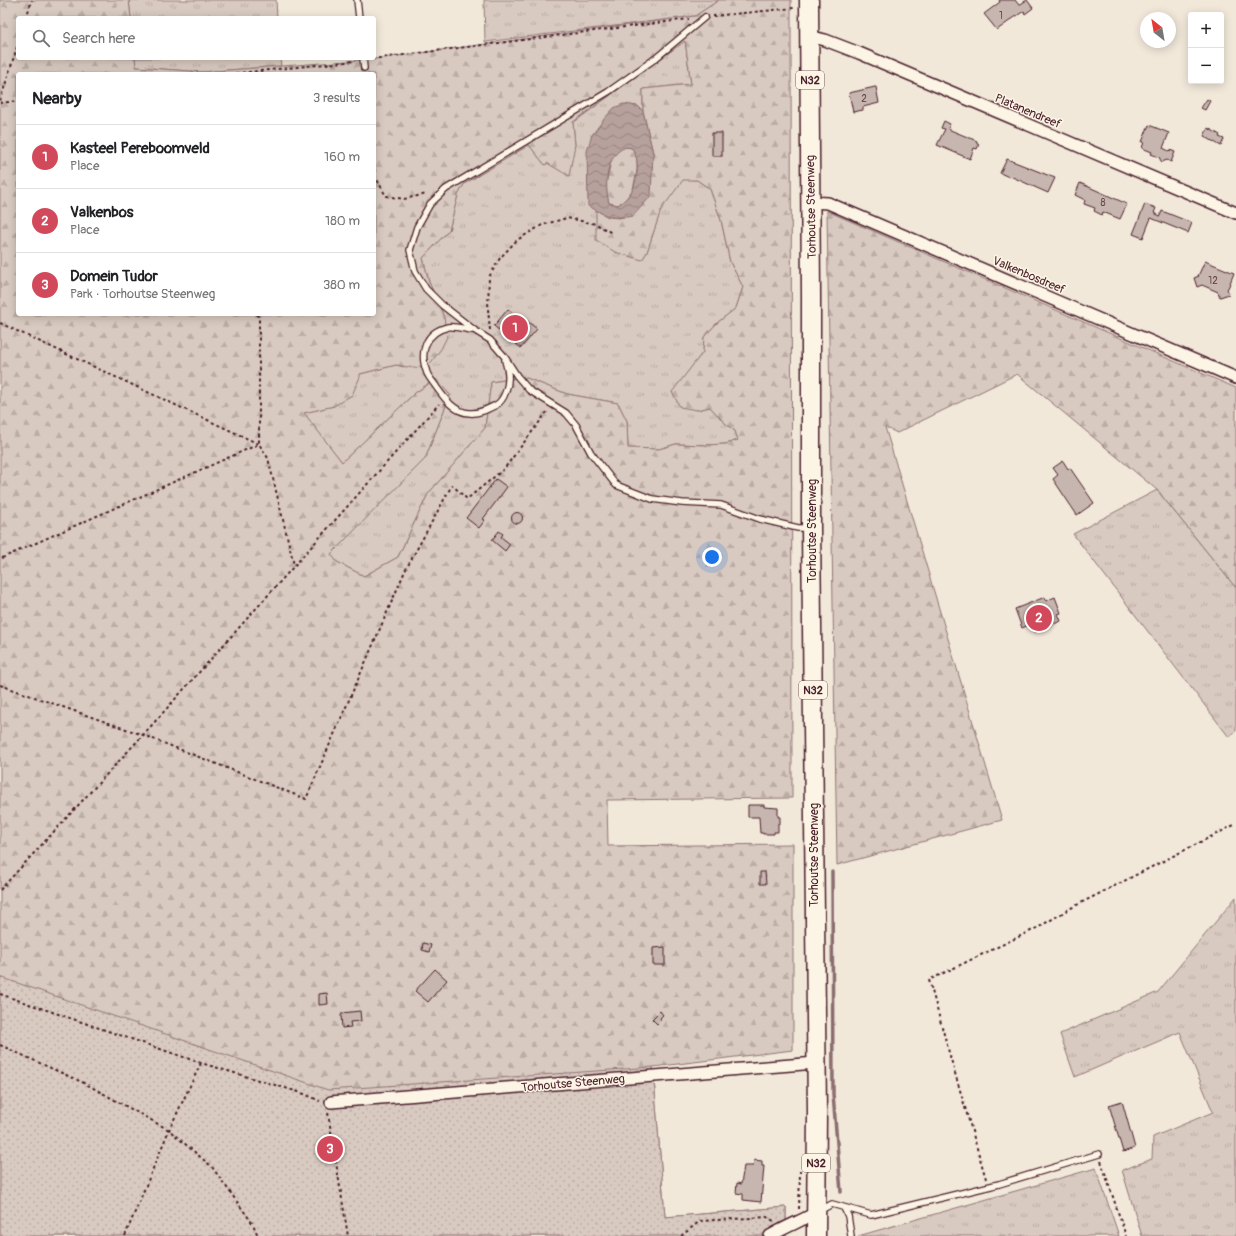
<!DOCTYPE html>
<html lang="en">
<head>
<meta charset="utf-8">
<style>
  body { margin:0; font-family:Pangolin,sans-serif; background:#f6f6f6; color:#202124 }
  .controls { position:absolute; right:12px; top:12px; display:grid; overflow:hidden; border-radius:4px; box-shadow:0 2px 10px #0003 }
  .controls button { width:36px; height:36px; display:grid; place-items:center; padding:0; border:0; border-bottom:1px solid #e0e0e0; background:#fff; color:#202124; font:20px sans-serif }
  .compass { position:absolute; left:1140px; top:12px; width:36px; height:36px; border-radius:50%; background:#fff; box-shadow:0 2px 10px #0003; rotate:329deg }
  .you { position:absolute; left:712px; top:557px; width:14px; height:14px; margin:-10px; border:3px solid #fff; border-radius:50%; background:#1a73e8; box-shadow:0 0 0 6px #1a73e833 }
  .badge { display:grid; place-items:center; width:26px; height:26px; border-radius:50%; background:#d1495b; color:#fff; font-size:13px; font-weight:700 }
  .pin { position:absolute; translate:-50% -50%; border:2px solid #fff; box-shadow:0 1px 4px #0006 }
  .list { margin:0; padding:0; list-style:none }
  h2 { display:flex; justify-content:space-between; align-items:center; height:52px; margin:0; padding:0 16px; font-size:17px }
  h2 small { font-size:13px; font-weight:400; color:#757577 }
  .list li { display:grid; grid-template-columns:26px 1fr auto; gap:12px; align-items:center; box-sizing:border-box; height:64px; padding:0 16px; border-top:1px solid #e0e0e0 }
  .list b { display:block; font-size:15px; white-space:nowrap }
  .list p { margin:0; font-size:13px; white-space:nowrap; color:#757577 }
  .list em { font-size:13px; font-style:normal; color:#757577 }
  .icon { flex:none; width:22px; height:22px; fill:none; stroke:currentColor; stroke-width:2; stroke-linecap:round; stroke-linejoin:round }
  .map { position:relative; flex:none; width:1236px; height:1236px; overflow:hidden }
  .search { position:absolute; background:#fff; box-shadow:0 2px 10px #0003; left:16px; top:16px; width:360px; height:44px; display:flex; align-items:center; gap:10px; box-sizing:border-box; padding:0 14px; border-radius:4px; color:#757577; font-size:15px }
  .panel { position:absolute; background:#fff; box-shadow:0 2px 10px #0003; left:16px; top:72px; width:360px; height:244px; border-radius:4px }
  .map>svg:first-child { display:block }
  .grass { fill:url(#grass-tufts); stroke:#917476 }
  .forest { fill:url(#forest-firs); stroke:#917476; fill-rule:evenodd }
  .park { fill:url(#park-dots); stroke:#917476 }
  .water { fill:url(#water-waves); stroke:#8b6d6f; fill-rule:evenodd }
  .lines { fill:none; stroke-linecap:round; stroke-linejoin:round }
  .stream { stroke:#8b6d6f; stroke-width:3.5 }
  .building { fill:#c7b6af; stroke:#4a1f2b }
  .service-casing { stroke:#4a1f2b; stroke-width:8 }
  .minor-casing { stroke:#4a1f2b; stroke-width:14 }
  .primary-casing { stroke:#4a1f2b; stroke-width:21 }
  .path { stroke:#4a1f2b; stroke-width:2; stroke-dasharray:3 3; stroke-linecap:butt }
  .service { stroke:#fcf5e5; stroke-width:5.5 }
  .minor { stroke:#fcf5e5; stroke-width:11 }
  .primary { stroke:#fcf5e5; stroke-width:18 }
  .labels { text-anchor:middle; stroke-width:3; stroke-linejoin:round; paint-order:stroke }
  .number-label { font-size:10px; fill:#69454c }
  .shield { fill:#fcf5e5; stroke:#7f5f63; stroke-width:1 }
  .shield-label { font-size:11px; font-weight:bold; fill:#4a1f2b }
  .street-label { font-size:12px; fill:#4a1f2b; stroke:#fcf5e5 }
</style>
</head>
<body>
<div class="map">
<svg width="1236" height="1236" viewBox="0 0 1236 1236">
  <defs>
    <pattern id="grass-tufts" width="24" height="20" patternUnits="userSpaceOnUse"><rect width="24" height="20" fill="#d8cac0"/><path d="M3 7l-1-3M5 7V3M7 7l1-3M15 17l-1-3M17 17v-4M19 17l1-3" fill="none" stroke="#bbada5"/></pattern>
    <pattern id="forest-firs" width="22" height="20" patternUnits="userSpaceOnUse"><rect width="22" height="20" fill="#d8cac0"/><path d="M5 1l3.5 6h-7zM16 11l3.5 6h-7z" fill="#bbada5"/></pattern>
    <pattern id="park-dots" width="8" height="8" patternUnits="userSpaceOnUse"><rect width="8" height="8" fill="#d8cac0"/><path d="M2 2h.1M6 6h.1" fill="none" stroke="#bbada5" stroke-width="1.8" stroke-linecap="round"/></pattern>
    <pattern id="water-waves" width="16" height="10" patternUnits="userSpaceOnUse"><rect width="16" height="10" fill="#b6a19c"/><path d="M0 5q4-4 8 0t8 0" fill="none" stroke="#96837f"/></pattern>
  </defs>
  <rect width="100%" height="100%" fill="#f1e8da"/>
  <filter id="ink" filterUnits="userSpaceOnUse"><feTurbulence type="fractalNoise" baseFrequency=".025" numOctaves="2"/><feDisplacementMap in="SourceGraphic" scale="8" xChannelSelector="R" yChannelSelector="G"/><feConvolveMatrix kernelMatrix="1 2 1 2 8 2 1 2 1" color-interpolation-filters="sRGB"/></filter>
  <g filter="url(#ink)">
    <!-- grass -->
    <path class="grass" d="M129,0h147l1,18h-146z
      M484,0h235l-24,16 -210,26z
      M685,40l6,44 -48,5v22l10,42 -45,64 34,43 5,-8 14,-43 22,-30 14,1 13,9 11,31 9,42 13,25 -7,21 -19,15 -13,14 -1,15 -31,41 25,17 13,-3 16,17 9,7 3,9 -12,4 -21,1 -29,-1 -17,5 -31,-1 -1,-27 -9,-18 -51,-9 -43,-17 -33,5 -6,46 -57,66 -30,63 -34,19 -27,-14 -7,-8 95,-95 25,-64 -15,-16 -20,14 -73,69 -39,-49 31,-7 26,-32 36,-9 8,2 40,-50 -15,-35 -6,-24 26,-28 9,-35 6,-11 65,-39 16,20 30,-20 -2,-22z
      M135,58h145l1,8 -79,6 -66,-5z
      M1157,490l79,98v143l-7,6 -156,-203z
      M1236,897v339h-94l-20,-66 30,-11 1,-22 60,-25 -33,-80 -105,45 -15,-43 98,-42z
      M1096,1168l23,68h-261z"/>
    <!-- forest -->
    <path class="forest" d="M0,0h129l2,18h-113v40h117l1,9 66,5 173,-13 320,-43 24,-16h72l1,798 -185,2 1,46 185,-2v206l-140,17 12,150 121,-10v29h-786zM685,41l6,43 -48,5v22l10,42 -33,65 -12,-1 -12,-7v30l19,12 27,8 5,-8 14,-42 22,-30h14l13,9 11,31 9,42 13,25 -7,21 -19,15 -13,14 -1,15 -31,40 8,15 17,3 13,-3 16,17 9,7 3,9 -12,4 -21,1 -29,-1 -17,5 -31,-1 -1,-27 -9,-18 -51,-9 -43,-17 -33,5 -6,46 -57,66 -30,63 -34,19 -27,-14 -6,-8 94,-95 25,-64 -14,-16 -21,14 -73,69 -38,-49 30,-7 18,-11 8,-18v-3l36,-9 18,3 15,-3 12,-16 6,-12 -3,-20 -15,-35 -6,-24 26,-28 9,-35 6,-11 65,-39 16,20 2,-2 22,13 6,-31 -2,-23zM18,74h356v240h-356z
      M626,147l6,1 5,8v14l-4,19 -8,11 -7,5 -9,-2 -2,-8 -1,-11 6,-27 8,-8z
      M827,211l409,177v200l-79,-98 -140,-116 -120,59 -12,-6 117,393 -165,45z"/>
    <!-- park -->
    <path class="park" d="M0,977l328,113 325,-23 12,150 121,-10v29h-786z"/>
    <!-- water -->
    <path class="water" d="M623,104l15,2 5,5 10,42 -2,43 -18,20c-23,4 -25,0 -45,-10l-1,-55 5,-16 12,-16 10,-11zM626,147l6,1c8,12 6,28 1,41 -3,7 -9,12 -15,16l-9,-2c-5,-18 -3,-49 17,-56z"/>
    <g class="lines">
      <!-- stream -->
      <path class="stream" d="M832,872l1,222 8,98"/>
    </g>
    <!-- building -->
    <path class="building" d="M999,0h16l4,5 8,-5 6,8 -8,6 -1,-3 -9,6 -18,13 -13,-16 16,-12z
      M875,87h1l3,16 -16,4v3l-10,2 -4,-19z
      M1207,99l3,2 -5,9 -4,-2z
      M944,121l6,3 -2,5 29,12v2l2,1 -2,5 -3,-1 -4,11 -33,-14 8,-16 -4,-1z
      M1149,125l20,8 -6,15 6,3 1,-1 5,2 -4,10 -4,-2 -5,2 -1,-1 -2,-4 -8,-3 1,-2 -10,-4 2,-6h-2z
      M1208,128l12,7 -1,2 5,2 -3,7 -17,-10z
      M712,133h10v23h-10z
      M1007,159l48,19 -7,15 -38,-17 -1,1 -9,-4z
      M1080,183l47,21 -7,15 -17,-7 -1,3 -8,-4 1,-3 -11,-4 1,-4 -10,-5z
      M1145,204l11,4 -2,5 6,3 2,-5 30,12 -4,10 -37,-15 -8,20 -10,-4z
      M1205,261l29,12 -6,15 -1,1 2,5 -9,3 -2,-5 -16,-7 -5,2 -3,-9 5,-2h-1z
      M508,309l17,14 2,-2 10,8 -16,19 -27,-22z
      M1063,461l5,8 2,-1 24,35 -17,12 -24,-36 5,-4 -5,-7z
      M496,479l11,8 -24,32 2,1 -6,8 -13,-10z
      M511.5 518a5.5 5.5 0 1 1 11 0a5.5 5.5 0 1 1-11 0Z
      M499,531l4,3 -2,3 9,7 -5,7 -13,-11z
      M1045,597l1,4 9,-4 6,16 -3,1 3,7 -26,11 -4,-8 -9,4 -7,-19z
      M748,805h16v2l14,1v9h2v6h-2v9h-4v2h-11v-1h-3l-1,-16h-11z
      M760,872h5l1,12h-6z
      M423,943l8,2 -2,7 -7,-2z
      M665,947v18h-12v-17z
      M435,969l12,11 -19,22 -13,-11z
      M327,993l1,11 -9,1v-11z
      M360,1011l1,10 -11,1 1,5 -9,1 -1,-13h1v-2z
      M660,1011l3,4 -3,3 1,2 -4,4 -5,-5z
      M1122,1101l13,47 -12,4 -14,-47z
      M754,1160l8,1v5h2l-3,36 -18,-2v-6l-7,-1 1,-10 4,1 3,-18h9z"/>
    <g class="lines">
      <defs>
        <path id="service" d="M357,0l2,18
          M705,17l-49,41 -48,34 -162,97 -16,15 -13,23 -7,23 5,21 11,18 16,16 32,25 16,10 14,16 13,20 12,14 37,23 10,12 15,28 25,32 36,14 30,4 39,2 39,14 38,9h12
          M363,58l1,10
          M472,330c-8,-1 -17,-4 -24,-3 -23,5 -29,26 -21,46 2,5 7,10 10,15 8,11 18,25 33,25 9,1 18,-4 26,-8 9,-5 13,-21 12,-30 0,-5 -2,-10 -3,-15
          M844,1208l4,8 3,20
          M819,1211l13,-7 39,11 128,-31 100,-30"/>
        <path id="minor" d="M809,36l16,4 34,13 377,160
          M811,202l17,1 408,175
          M331,1102l485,-39
          M770,1236c15,-9 31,-15 47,-24"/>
        <path id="primary" d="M809,0l2,296v231l6,586 -1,123"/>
      </defs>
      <!-- service casing -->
      <use href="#service" class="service-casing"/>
      <!-- minor casing -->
      <use href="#minor" class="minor-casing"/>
      <!-- primary casing -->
      <use href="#primary" class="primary-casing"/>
      <!-- path -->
      <path class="path" d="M713,16l81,-8
        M26,18l6,-18
        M372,59l317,-40
        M230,74l125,-13
        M0,101l18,-57
        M0,103l18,-2
        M374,163l1,13 11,20 18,3 23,-5
        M257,314l2,4v126l9,14 26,107
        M0,323l259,121 -259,115
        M490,330l-2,-21 1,-32 11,-19 17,-18 25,-15 25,-7 29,6 16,9
        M0,685l143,50 163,64 99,-228 47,-86 15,14 37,-30 43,-57
        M0,890l143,-155 296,-331
        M0,994l201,69 101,30 18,8
        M0,1045l86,39 83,46 43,37 41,57 5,12
        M328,1113l20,123
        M1101,1161l25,75
        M986,1179l-36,-123 -21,-76 110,-53 32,-19 165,-84
        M799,1209l1,-38
        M125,1236l44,-106 32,-67
        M681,1236l19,-15 67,-4 7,4"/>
      <!-- service -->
      <use href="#service" class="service"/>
      <!-- minor -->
      <use href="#minor" class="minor"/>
      <!-- primary -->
      <use href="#primary" class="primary"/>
    </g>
  </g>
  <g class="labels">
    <!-- number labels -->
    <g class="number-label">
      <text x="1001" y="19">1</text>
      <text x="864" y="102">2</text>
      <text x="1103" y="206">8</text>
      <text x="1213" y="284">12</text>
    </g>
    <!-- shield labels -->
    <g class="shield">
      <rect x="796" y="71" width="28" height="18" rx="3"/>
      <rect x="799" y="681" width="28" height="18" rx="3"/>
      <rect x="802" y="1154" width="28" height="18" rx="3"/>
    </g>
    <g class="shield-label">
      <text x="810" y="84">N32</text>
      <text x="813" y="694">N32</text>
      <text x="816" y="1167">N32</text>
    </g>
    <!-- street labels -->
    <g class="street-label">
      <text transform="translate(1028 111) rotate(23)" y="4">Platanendreef</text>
      <text transform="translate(811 207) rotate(-91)" y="4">Torhoutse Steenweg</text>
      <text transform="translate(1029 275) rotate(23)" y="4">Valkenbosdreef</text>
      <text transform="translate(812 531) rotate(-90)" y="4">Torhoutse Steenweg</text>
      <text transform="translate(814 855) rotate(-90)" y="4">Torhoutse Steenweg</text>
      <text transform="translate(573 1083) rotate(-5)" y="4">Torhoutse Steenweg</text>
    </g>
  </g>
</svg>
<div class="controls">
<button>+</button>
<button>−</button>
</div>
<svg class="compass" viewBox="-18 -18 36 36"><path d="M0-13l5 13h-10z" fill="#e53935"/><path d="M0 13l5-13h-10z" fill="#757577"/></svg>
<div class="you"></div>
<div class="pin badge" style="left:515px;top:328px">1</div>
<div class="pin badge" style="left:1039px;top:618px">2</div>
<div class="pin badge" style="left:330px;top:1149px">3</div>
<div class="search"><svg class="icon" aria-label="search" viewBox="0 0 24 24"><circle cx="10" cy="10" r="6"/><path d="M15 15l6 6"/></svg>Search here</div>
<section class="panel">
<h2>Nearby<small>3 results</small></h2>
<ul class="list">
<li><span class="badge">1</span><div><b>Kasteel Pereboomveld</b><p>Place</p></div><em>160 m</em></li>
<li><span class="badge">2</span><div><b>Valkenbos</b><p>Place</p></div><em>180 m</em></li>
<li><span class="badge">3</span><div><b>Domein Tudor</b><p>Park · Torhoutse Steenweg</p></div><em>380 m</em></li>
</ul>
</section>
</div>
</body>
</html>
